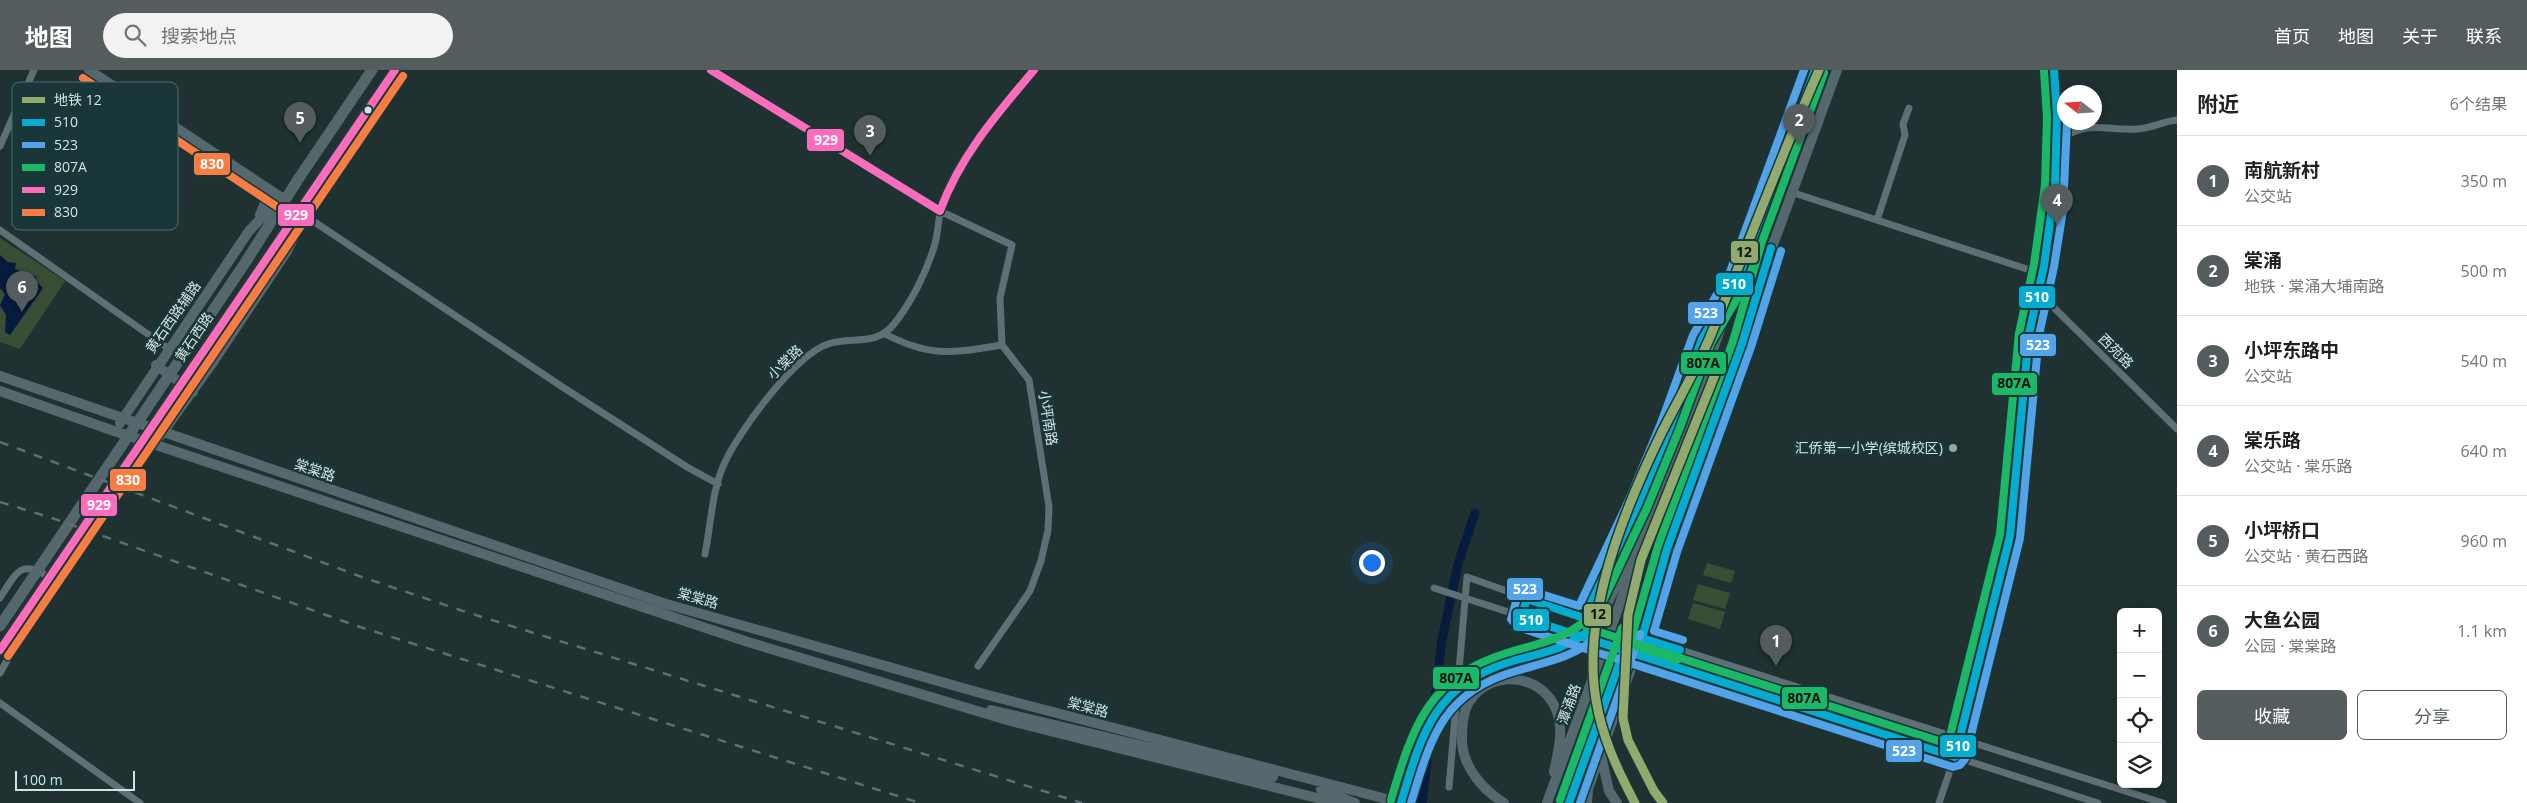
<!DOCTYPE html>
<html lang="zh">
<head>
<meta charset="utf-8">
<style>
  body { margin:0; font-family:"Open Sans","Noto Sans SC",sans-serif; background:#f2f2f2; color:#202124 }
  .controls { position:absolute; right:15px; bottom:15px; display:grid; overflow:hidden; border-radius:8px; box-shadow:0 2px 12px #0003 }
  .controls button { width:45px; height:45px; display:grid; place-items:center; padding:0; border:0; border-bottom:1px solid #e0e0e0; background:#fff; color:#202124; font:25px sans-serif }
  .compass { position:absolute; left:2057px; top:15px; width:45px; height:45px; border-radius:50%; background:#fff; box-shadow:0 2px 12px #0003; rotate:287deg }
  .scale { position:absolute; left:15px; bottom:12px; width:120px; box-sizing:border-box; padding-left:5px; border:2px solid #d2e3e3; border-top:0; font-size:14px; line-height:18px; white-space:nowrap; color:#d2e3e3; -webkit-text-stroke:4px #193738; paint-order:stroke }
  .you { position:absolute; left:1371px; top:492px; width:18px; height:18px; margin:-12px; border:4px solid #fff; border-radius:50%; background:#1a73e8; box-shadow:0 0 0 8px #1a73e833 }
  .badge { display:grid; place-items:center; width:32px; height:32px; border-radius:50%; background:#545c5e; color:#fff; font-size:16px; font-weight:700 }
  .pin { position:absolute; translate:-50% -41px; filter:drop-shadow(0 1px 2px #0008) }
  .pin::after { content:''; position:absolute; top:26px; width:18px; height:15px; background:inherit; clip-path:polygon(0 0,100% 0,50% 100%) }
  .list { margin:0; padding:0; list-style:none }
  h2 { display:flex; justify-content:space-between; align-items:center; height:65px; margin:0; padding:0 20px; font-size:21px }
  h2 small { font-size:16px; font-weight:400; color:#757577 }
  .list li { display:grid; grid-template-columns:32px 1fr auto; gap:15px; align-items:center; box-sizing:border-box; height:90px; padding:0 20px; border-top:1px solid #e0e0e0 }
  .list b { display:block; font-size:19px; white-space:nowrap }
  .list p { margin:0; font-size:16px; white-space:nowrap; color:#757577 }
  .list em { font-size:16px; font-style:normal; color:#757577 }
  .actions { display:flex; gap:10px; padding:15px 20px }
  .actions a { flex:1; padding:11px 0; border:1px solid #545c5e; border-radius:8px; text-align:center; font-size:18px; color:#545c5e }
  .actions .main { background:#545c5e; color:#fff }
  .icon { flex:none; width:28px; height:28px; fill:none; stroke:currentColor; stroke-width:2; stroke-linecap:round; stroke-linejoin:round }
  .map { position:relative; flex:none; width:2177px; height:733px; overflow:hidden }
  header { display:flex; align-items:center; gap:30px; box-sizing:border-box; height:70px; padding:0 25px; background:#545c5e; color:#fff }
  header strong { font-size:24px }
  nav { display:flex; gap:28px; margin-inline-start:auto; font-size:18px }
  .search { width:350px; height:45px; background:#f2f2f2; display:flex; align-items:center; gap:12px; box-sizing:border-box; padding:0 18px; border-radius:28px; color:#757577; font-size:19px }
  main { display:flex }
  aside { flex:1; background:#fff }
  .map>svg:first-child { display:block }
  .green { fill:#394e34 }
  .water { fill:#061b3e }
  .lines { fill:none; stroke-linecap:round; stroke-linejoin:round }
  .canal { stroke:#061b3e; stroke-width:9 }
  .street { stroke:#5e6f76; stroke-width:7 }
  .secondary { stroke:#54686d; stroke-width:10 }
  .primary { stroke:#53676c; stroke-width:11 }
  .rail { stroke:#606d71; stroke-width:2.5; stroke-dasharray:9 9; stroke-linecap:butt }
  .bus-1-casing { stroke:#193738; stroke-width:11 }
  .bus-2-casing { stroke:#193738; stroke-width:11 }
  .bus-3-casing { stroke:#193738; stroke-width:11 }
  .bus-4-casing { stroke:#193738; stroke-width:11 }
  .bus-5-casing { stroke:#193738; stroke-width:11 }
  .bus-1 { stroke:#06acd0; stroke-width:8 }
  .bus-2 { stroke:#53a3e8; stroke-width:8 }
  .bus-3 { stroke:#1ab867; stroke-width:8 }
  .bus-4 { stroke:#fb6dba; stroke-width:8 }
  .bus-5 { stroke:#f77d43; stroke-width:8 }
  .metro-1-casing { stroke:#193738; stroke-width:12 }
  .metro-1 { stroke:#92aa6d; stroke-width:9 }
  .bus-dot { fill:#d2e3e3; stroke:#193738; stroke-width:2 }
  .poi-dot { fill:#94a5a5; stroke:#193738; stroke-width:2 }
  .labels { text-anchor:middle; stroke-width:5; stroke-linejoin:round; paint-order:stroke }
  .street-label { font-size:14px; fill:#d2e3e3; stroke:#193738 }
  .poi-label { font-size:14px; fill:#d2e3e3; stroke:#193738; text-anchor:end }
  .key { fill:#193738; stroke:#506b6b; stroke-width:1 }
  .key-label { font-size:14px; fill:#d2e3e3 }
  .line-badge { stroke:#193738; stroke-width:2 }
  .badge-label { font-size:14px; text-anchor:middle; font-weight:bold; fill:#fff }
  .pale-badge-label { font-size:14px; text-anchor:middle; font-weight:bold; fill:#111 }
</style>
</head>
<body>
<header>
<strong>地图</strong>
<div class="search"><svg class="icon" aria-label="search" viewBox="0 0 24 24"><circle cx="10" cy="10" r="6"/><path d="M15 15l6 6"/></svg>搜索地点</div>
<nav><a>首页</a><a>地图</a><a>关于</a><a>联系</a></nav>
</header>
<main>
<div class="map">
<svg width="2177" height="733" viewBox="0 0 2177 733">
  <rect width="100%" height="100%" fill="#203131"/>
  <!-- green -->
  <path class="green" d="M0,168l65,43 -45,68 -20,-7z
    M1707,493l28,8 -4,12 -28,-8z
    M1698,514l32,9 -5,16 -32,-9z
    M1693,533l32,9 -5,17 -32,-10z"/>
  <!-- water -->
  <path class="water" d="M0,185l8,7 8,1 -1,6 22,8 -2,3 8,8 -33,47 -5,-3 1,-17 -6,-10 5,-11 -5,-6z"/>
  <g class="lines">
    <!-- canal -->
    <path class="canal" d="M1422,733l20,-163 16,-76 17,-51"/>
    <!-- street -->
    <path class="street" d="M711,0l143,86 86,55 72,34 -12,53 2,47 27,35 20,127 -1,23 -7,31 -11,30 -52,75
      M2058,70c34,-21 46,-9 80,-11 14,-1 26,-8 39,-9
      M0,76l34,-76
      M1791,122l251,82
      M298,141l266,177 123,79 31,17
      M1877,150l28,-85 -2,-11 6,-16
      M0,160l169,119
      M2037,221l140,138
      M885,264c47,24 67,19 117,11
      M705,484c6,-30 7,-65 20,-92 15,-32 70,-107 103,-118 24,-8 48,3 66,-20 17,-21 32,-51 40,-77 5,-15 4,-32 9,-48 18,-48 59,-90 91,-129
      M1434,518l664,215
      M0,528c21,-34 22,-37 58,-16l-31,42 -27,49
      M1521,547l6,-18
      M0,633l140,100
      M1449,717l18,-210 157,55 539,171
      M1939,733l22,-65 49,-202 19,-202c4,-27 13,-52 17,-78 11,-62 15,-124 8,-186"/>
    <!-- secondary -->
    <path class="secondary" d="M89,0l196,130 -16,10 -20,21 -129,192
      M260,145l6,-14 -3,-14
      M156,295l37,27
      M0,306l663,227 321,91 418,109
      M0,321l114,40 634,211 259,78 330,83
      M160,366l53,-74 74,-111 7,-14 4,-25
      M1584,548l54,-114 32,-77 32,-88 22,-38
      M991,640l282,67
      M1601,685l8,36 8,12
      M1321,719l34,14
      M1401,733c20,-68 33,-121 109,-141 22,-5 50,-7 68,-22 33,-25 54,-95 71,-133
      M1504,733c-21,-13 -40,-35 -42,-60 0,-13 0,-29 7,-41 21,-34 75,-29 88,10 7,19 1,40 -3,60
      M1547,733l268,-733
      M1569,733l155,-436 35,-84 78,-213
      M1587,733l1,-14 54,-151 25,-89 80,-224"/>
    <!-- primary -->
    <path class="primary" d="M0,556l245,-363 54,-85 73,-108
      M0,580l395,-580"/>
    <!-- rail -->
    <path class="rail" d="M0,372l359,134 104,35 619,192
      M0,432l52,16 308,109 560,176"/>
    <defs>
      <path id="bus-1" d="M1815,0l-76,206 -37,63 -32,88 -32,77 -54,114 -57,-19 -6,18 434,140 55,-221 19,-202 15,-68 11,-80 2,-70 -3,-46
        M1680,580l-38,-12 25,-89 75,-205 29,-96
        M1401,733c21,-71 34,-119 112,-142 28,-8 53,-12 77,-31
        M1569,733l62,-172"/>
      <path id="bus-2" d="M1804,0l-74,202 -37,63 -32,88 -32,77 -50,106 -54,-17 -7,6 -7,24 7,8 435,140 7,-2 5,-6 55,-221 19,-203 15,-68 9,-57 4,-88
        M1683,570l-29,-9 23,-79 74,-205 30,-96
        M1411,733c20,-66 32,-111 105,-132 29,-9 56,-13 80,-33
        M1580,733l60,-169"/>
      <path id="bus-3" d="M1824,3l-76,207 -37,63 -32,87 -32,78 -54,114 -6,6 361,116 52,-210 19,-201 15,-69 11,-79 2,-68 -3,-46
        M1677,590l-40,-13 -4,-4 -1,-7 26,-90 75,-205 28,-96
        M1391,730c22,-75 38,-124 119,-148 27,-8 51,-12 74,-30
        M1560,730l62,-172"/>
      <path id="bus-4" d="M711,0l229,141
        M940,141c20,-55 57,-97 94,-141
        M0,580l395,-580"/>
      <path id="bus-5" d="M83,8l196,130
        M8,586l395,-580"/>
    </defs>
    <!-- bus-1 casing -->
    <use href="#bus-1" class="bus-1-casing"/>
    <!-- bus-2 casing -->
    <use href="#bus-2" class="bus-2-casing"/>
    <!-- bus-3 casing -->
    <use href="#bus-3" class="bus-3-casing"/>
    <!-- bus-4 casing -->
    <use href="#bus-4" class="bus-4-casing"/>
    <!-- bus-5 casing -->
    <use href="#bus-5" class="bus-5-casing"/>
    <!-- bus-1 -->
    <use href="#bus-1" class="bus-1"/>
    <!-- bus-2 -->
    <use href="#bus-2" class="bus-2"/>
    <!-- bus-3 -->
    <use href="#bus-3" class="bus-3"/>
    <!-- bus-4 -->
    <use href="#bus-4" class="bus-4"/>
    <!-- bus-5 -->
    <use href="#bus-5" class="bus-5"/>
    <defs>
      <path id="metro-1" d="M1635,733c-17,-32 -33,-66 -39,-103 -15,-86 29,-192 66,-268 16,-32 34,-62 48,-95 37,-89 70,-179 109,-267
        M1663,733l-9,-12 -26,-51 -5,-22 5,-103 13,-55 79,-198"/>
    </defs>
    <!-- metro-1 casing -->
    <use href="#metro-1" class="metro-1-casing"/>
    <!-- metro-1 -->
    <use href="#metro-1" class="metro-1"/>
  </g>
  <!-- markers -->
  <circle class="bus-dot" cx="368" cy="40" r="4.5"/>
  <circle class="poi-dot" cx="1953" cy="378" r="5"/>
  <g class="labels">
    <!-- street labels -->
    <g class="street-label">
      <text transform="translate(173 247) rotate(-55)" y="5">黄石西路辅路</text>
      <text transform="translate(194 267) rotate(-56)" y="5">黄石西路</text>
      <text transform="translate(2116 281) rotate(45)" y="5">西苑路</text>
      <text transform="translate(785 292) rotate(-44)" y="5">小棠路</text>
      <text transform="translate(1048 348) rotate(81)" y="5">小坪南路</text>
      <text transform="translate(315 400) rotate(19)" y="5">棠棠路</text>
      <text transform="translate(698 528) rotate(16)" y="5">棠棠路</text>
      <text transform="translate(1569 634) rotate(-70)" y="5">潭涌路</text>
      <text transform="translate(1088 637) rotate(15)" y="5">棠棠路</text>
    </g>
    <!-- poi labels -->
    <g class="poi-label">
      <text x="1943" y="383">汇侨第一小学(缤城校区)</text>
    </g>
  </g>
  <!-- legend -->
  <rect x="12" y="12" width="166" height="148" rx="8" class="key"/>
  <rect x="22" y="27" width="23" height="6" fill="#92aa6d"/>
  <rect x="22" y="49" width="23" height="7" fill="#06acd0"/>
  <rect x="22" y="72" width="23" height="6" fill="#53a3e8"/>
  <rect x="22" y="94" width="23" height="7" fill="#1ab867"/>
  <rect x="22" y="117" width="23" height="6" fill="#fb6dba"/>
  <rect x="22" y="139" width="23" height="7" fill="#f77d43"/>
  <g class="key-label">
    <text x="54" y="35">地铁 12</text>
    <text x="54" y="57">510</text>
    <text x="54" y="80">523</text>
    <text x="54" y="102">807A</text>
    <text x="54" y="125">929</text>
    <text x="54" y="147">830</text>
  </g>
  <g class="line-badge">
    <rect x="806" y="58" width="39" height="24" rx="5" fill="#fb6dba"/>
    <rect x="193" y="82" width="38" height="24" rx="5" fill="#f77d43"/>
    <rect x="277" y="133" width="38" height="24" rx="5" fill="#fb6dba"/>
    <rect x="1730" y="170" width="29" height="24" rx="5" fill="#92aa6d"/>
    <rect x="1715" y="202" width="39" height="24" rx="5" fill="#06acd0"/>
    <rect x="2018" y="215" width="38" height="24" rx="5" fill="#06acd0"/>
    <rect x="1687" y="231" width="38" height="24" rx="5" fill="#53a3e8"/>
    <rect x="2019" y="263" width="38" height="24" rx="5" fill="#53a3e8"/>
    <rect x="1680" y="281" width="47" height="24" rx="5" fill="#1ab867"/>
    <rect x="1991" y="302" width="47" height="24" rx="5" fill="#1ab867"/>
    <rect x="109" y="398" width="38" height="24" rx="5" fill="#f77d43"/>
    <rect x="80" y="423" width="38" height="24" rx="5" fill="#fb6dba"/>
    <rect x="1506" y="507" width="38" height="24" rx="5" fill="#53a3e8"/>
    <rect x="1583" y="533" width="29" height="24" rx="5" fill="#92aa6d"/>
    <rect x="1512" y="538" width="38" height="24" rx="5" fill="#06acd0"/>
    <rect x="1432" y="596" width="48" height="24" rx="5" fill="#1ab867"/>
    <rect x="1781" y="616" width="47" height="24" rx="5" fill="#1ab867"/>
    <rect x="1939" y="664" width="38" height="24" rx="5" fill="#06acd0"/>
    <rect x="1885" y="669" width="38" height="24" rx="5" fill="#53a3e8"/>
  </g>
  <g class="badge-label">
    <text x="826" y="75">929</text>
    <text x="212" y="99">830</text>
    <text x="296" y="150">929</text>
    <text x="1734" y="219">510</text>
    <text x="2037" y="232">510</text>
    <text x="1706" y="248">523</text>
    <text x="2038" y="280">523</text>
    <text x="128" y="415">830</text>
    <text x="99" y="440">929</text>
    <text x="1525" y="524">523</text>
    <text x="1531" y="555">510</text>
    <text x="1958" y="681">510</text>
    <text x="1904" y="686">523</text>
  </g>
  <g class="pale-badge-label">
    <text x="1744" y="187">12</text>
    <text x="1703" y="298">807A</text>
    <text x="2014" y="318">807A</text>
    <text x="1598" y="549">12</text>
    <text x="1456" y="613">807A</text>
    <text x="1804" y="633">807A</text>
  </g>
</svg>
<div class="controls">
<button>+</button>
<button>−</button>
<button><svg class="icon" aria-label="locate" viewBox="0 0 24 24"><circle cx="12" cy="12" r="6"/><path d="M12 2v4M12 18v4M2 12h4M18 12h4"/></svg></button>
<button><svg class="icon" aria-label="layers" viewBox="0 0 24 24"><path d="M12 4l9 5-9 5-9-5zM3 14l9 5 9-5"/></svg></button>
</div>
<svg class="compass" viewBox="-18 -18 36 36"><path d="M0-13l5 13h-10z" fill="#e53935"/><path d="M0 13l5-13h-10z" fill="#757577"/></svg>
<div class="scale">100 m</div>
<div class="you"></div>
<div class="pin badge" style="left:1776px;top:596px">1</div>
<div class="pin badge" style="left:1799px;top:75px">2</div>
<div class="pin badge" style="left:870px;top:86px">3</div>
<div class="pin badge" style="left:2057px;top:155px">4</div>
<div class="pin badge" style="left:300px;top:73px">5</div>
<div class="pin badge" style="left:22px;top:242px">6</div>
</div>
<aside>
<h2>附近<small>6个结果</small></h2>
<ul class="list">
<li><span class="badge">1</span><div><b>南航新村</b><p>公交站</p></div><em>350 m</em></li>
<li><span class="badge">2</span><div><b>棠涌</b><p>地铁 · 棠涌大埔南路</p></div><em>500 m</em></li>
<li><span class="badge">3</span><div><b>小坪东路中</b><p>公交站</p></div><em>540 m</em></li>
<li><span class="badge">4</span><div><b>棠乐路</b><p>公交站 · 棠乐路</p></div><em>640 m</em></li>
<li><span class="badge">5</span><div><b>小坪桥口</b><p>公交站 · 黄石西路</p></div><em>960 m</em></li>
<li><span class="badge">6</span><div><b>大鱼公园</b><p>公园 · 棠棠路</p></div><em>1.1 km</em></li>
</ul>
<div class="actions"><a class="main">收藏</a><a>分享</a></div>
</aside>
</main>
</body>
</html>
